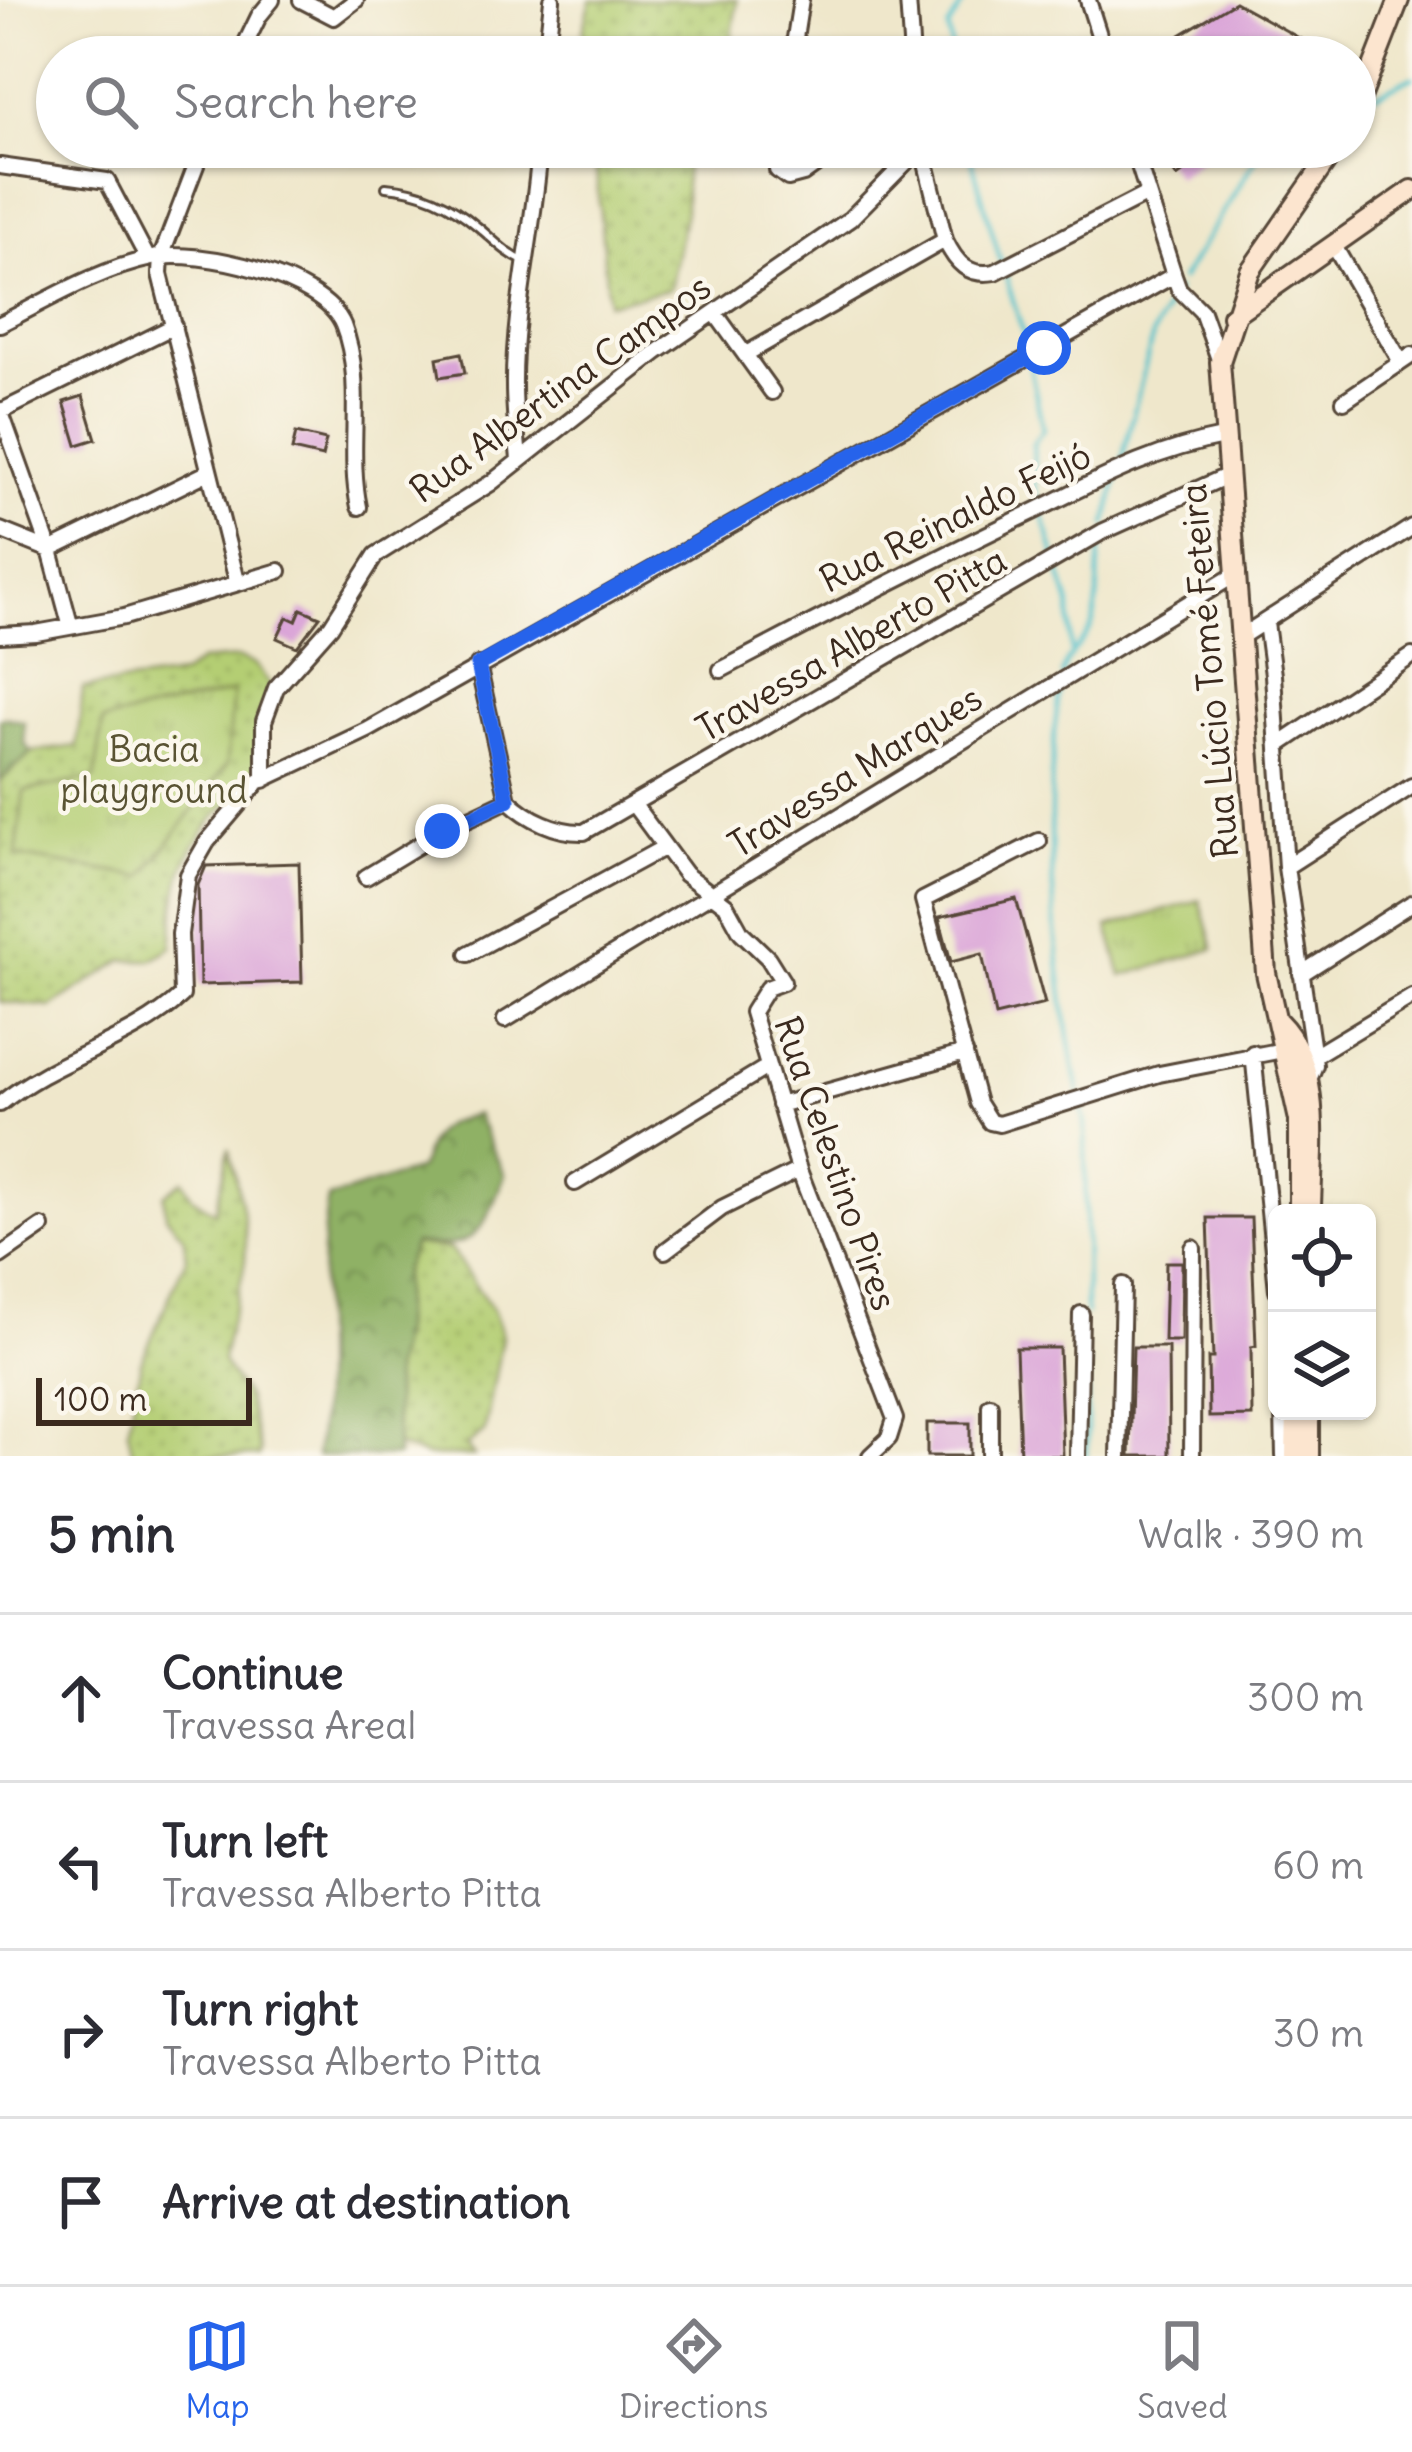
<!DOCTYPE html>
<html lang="en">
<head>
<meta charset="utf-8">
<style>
  body { margin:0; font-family:Delius,sans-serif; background:#f2f2f3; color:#2b2b33 }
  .controls { position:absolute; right:36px; bottom:36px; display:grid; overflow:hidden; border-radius:18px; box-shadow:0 3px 9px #0004 }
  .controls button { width:108px; height:108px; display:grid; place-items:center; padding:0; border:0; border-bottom:3px solid #e1e1e2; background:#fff; color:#2b2b33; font:60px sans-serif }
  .scale { position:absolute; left:36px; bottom:30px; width:216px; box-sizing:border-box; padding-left:12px; border:6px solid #3b2a1e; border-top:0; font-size:33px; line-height:42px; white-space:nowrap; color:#3b2a1e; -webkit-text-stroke:9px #fbf7ec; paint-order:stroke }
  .stop { position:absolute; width:36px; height:36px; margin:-27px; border:9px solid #2563eb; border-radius:50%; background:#fff }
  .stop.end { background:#2563eb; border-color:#fff; box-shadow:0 3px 12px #0008 }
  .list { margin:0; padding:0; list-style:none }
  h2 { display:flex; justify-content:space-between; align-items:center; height:156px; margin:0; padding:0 48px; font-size:51px }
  h2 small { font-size:39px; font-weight:400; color:#7c7c81 }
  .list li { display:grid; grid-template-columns:78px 1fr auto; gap:36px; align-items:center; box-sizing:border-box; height:168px; padding:0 48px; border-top:3px solid #e1e1e2 }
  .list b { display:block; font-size:45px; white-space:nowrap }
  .list p { margin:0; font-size:39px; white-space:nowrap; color:#7c7c81 }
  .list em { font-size:39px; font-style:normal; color:#7c7c81 }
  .icon { flex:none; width:66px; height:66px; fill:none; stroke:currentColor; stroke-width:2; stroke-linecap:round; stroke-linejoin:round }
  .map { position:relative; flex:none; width:1412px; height:1456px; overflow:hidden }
  .search { position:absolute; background:#fff; box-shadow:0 3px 9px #0004; left:36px; right:36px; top:36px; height:132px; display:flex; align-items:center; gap:30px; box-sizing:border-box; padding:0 42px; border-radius:66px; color:#7c7c81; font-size:45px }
  .sheet { height:828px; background:#fff }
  nav { display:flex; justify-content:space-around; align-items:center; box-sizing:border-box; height:168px; border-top:3px solid #e1e1e2; background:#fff; font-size:33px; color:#7c7c81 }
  nav a { display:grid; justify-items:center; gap:6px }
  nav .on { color:#2563eb }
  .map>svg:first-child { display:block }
  .grass { fill:url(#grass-dots); stroke:#787c48; stroke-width:3 }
  .forest { fill:url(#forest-crowns); stroke:#656e42; stroke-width:3 }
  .park { fill:url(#park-tufts); stroke:#787c48; stroke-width:3 }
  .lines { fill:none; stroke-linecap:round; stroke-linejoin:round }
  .stream { stroke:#56c3cc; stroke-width:4.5 }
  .building { fill:#d9a1d7 }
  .service-casing { stroke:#564638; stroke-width:12 }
  .minor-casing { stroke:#564638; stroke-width:20 }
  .secondary-casing { stroke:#564638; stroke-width:24 }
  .service { stroke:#fff; stroke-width:6 }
  .minor { stroke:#fff; stroke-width:14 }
  .secondary { stroke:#fce5cf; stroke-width:18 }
  .route { stroke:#2563eb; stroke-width:15 }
  .labels { text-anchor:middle; stroke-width:9; stroke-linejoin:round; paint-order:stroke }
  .street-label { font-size:36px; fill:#3b2a1e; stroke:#fbf7ec }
  .park-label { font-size:36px; fill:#595333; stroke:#fbf7ec }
</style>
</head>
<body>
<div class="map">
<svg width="1412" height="1456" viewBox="0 0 1412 1456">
  <defs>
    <pattern id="grass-dots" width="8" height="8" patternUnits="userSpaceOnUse" patternTransform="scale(3)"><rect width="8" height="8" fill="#b4ce73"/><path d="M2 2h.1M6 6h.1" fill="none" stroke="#9cb163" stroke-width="1.8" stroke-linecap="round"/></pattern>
    <pattern id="forest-crowns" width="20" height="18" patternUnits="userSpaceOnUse" patternTransform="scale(3)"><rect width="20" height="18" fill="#8fb165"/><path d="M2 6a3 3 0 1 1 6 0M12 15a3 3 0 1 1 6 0" fill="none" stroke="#769053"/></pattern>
    <pattern id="park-tufts" width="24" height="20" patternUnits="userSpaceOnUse" patternTransform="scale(3)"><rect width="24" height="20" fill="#b4ce73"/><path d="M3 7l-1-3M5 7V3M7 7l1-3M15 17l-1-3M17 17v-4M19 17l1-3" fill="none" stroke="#9cb163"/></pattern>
  </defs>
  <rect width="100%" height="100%" fill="#fbf7ec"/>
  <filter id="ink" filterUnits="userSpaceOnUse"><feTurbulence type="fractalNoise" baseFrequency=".00833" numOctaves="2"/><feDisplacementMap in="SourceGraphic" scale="24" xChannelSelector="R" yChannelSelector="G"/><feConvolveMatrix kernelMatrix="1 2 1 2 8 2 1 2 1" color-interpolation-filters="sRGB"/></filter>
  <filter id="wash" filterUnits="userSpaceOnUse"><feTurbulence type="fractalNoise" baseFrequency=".004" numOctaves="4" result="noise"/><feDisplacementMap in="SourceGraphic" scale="48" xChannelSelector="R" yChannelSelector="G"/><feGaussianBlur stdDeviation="2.7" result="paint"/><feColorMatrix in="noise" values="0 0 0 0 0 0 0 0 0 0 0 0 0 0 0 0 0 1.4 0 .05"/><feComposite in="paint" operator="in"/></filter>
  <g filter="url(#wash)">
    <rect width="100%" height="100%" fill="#efe7cb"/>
    <!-- grass -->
    <path class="grass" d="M591,0h146l-8,57h-139l-7,-26z
      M629,147h56v64l-15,78 -62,14 -12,-134z
      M239,658l17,7 15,21 -13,96c-38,20 -71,64 -80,106 -4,19 -4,40 -6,59l-21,13h-27l-73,47 -51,-5v-221l32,-29 45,-6 6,-58 99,-13 19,-14z
      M229,1148c7,35 20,77 16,112 -5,35 -19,68 -23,102l24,35 14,54 -1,5h-126l-5,-26 13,-68 45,-104 -2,-21 -18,-21 -2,-21 19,-15 9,17 23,15z
      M414,1244l36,5 44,63 8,25 -17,94 -19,15 8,10h-48l-29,-10 -4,-77 8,-37 2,-61z"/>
    <!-- forest -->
    <path class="forest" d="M4,717l20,5 1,22 7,8 -32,29v-62z
      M476,1114l29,61c-23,55 -25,77 -91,69l-11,27 -2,61 -8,37 4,87h-81c13,-85 -3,-172 12,-257l91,-30c15,-41 15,-42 57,-55z"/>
    <!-- park -->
    <path class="park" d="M233,692l-6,72 -84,113 -127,-21 8,-65 71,-13 8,-57z
      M1200,900l14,49 -92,27 -14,-49z"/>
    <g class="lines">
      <!-- stream -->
      <path class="stream" d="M953,57l-5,-29 17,-28
        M1376,95l36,-18
        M968,147l33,116
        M1005,274l19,62 19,94 -10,13 2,46 35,116 1,45
        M1181,280l82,-133
        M1106,525l47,-191 23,-44
        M1062,675c4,-22 23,-31 30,-50 10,-29 3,-60 11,-89
        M1060,686c-19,128 -6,281 19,407
        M1081,1104l4,19 1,191
        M1087,1362v94"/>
    </g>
    <g id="blocks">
      <!-- building -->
      <path class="building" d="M1235,2l98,55h-147l-6,-22z
        M1156,147h63l-42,30z
        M461,353l4,20 -25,4 -3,-19z
        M83,396l13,43 -19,6 -13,-43z
        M296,433l30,7 -4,17 -30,-7z
        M301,609l19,8 -23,30 -20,-9 10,-21 9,4z
        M299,863l3,119 -102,3 -2,-100 8,-19z
        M1016,899l29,105 -50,12 -13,-62 -31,8 -12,-45z
        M1208,1218h43l5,128 -5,1 1,69 -43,1 -1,-59h5z
        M1166,1262h16l-1,79h-17z
        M1133,1347h35l1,109h-39z
        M1016,1348h43l4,108h-43z
        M927,1423h43v33h-43z"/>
    </g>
  </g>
  <g filter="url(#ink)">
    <use href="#blocks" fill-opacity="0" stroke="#564638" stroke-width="3"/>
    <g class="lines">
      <defs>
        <path id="service" d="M386,187c36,3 64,16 91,39 16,13 29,28 48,36"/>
        <path id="minor" d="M301,0l33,17 22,-17
          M908,0l4,57
          M1088,0l18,57
          M239,57l20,-41 13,-16
          M546,57l6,-57
          M792,57l9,-57
          M203,147l-42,110 -1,17 77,307
          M779,147l-2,23 11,8 15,-4 38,-27
          M922,147l23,93
          M1133,147l41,128 5,14 23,23 18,50
          M0,166l107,15 41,78
          M1334,246l67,116
          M715,313l57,79
          M0,324c48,-24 99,-55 152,-66 47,-10 171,19 191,67 23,59 3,121 16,182
          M746,354l199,-114c11,23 23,37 50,32l152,-78
          M1344,401l68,-46
          M0,410l50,140 20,74
          M0,412l174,-86
          M519,460c-2,-24 -5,-49 -5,-74 -1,-75 21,-161 26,-239
          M0,530l50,20 159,-78
          M1266,623l7,52 13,192 29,198 -6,15
          M0,635l36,-2 88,-16 155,-46
          M1242,636l170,-109
          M478,665l30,135c20,19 49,33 76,32l518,-300 125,-56
          M721,670c98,-52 197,-102 297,-151 72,-34 126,-67 205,-82
          M1279,745l133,-89
          M264,780v-59l12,-33 55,-62 45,-71 115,-72 166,-131 193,-133 71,-72
          M634,805l51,69 41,31 15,27 27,26 15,24 -16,6 -15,24 47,158 96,249 -6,19 -19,18
          M1039,841l-116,59 55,203 12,19 9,2 160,-50 129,-25
          M1286,867l126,-81
          M366,877l76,-46 66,-31
          M468,954l195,-106
          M1301,974l111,-71
          M505,1020l733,-447
          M1253,1053l24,237
          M1314,1056l98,-59
          M0,1104c55,-46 131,-61 182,-109l-2,-61 8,-59 19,-33 51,-60 110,-52 806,-455
          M779,1105l186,-52
          M575,1183l192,-116
          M665,1251l57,-43 77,-38
          M0,1256l42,-29
          M1283,1411l1,45
          M990,1456v-51
          M1078,1456l3,-142
          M1119,1456l4,-171
          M1192,1456l1,-208"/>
        <path id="secondary" d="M1355,113l44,-113
          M1232,316l180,-126
          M1279,1022c45,45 33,128 32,186
          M1299,1213v-93l-33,-147 -46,-611 30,-91 86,-124
          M1295,1456l1,-45
          M1309,1456v-45"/>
      </defs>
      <!-- service casing -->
      <use href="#service" class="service-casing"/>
      <!-- minor casing -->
      <use href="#minor" class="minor-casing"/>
      <!-- secondary casing -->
      <use href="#secondary" class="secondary-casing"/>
      <!-- service -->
      <use href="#service" class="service"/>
      <!-- minor -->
      <use href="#minor" class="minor"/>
      <!-- secondary -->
      <use href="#secondary" class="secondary"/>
    </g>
  </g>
  <g class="lines" filter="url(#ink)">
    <!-- route -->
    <path class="route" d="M442,831l66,-31 -30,-135 566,-317"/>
  </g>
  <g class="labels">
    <!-- street labels -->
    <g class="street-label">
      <text transform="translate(560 388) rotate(-36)" y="13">Rua Albertina Campos</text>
      <text transform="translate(955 517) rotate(-26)" y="13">Rua Reinaldo Feijó</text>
      <text transform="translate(851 644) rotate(-30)" y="13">Travessa Alberto Pitta</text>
      <text transform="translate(1209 671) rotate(-95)" y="13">Rua Lúcio Tomé Feteira</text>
      <text transform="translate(855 771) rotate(-32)" y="13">Travessa Marques</text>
      <text transform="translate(836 1163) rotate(71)" y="13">Rua Celestino Pires</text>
    </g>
    <!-- park labels -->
    <g class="park-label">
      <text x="154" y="762">Bacia<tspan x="154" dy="41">playground</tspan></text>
    </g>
  </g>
</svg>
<div class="controls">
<button><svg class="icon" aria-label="locate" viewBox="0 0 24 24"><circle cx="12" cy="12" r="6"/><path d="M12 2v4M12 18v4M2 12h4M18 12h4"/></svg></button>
<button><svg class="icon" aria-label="layers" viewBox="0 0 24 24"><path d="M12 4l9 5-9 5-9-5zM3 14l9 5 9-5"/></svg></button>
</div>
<div class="scale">100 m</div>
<div class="stop" style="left:1044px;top:348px"></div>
<div class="stop end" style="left:442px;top:831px"></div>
<div class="search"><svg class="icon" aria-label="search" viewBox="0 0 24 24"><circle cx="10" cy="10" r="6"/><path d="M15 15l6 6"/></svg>Search here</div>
</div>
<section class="sheet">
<h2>5 min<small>Walk · 390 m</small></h2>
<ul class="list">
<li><svg class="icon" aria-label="ahead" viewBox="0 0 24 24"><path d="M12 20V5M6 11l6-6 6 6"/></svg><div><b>Continue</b><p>Travessa Areal</p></div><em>300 m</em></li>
<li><svg class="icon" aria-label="left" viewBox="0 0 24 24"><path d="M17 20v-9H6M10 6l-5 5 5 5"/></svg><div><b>Turn left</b><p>Travessa Alberto Pitta</p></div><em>60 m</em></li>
<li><svg class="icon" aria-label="right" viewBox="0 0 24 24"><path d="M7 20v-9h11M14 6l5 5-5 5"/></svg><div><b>Turn right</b><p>Travessa Alberto Pitta</p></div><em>30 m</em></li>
<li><svg class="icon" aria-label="arrive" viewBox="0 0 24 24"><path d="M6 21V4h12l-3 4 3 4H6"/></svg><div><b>Arrive at destination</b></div></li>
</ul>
</section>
<nav>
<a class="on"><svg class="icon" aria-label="map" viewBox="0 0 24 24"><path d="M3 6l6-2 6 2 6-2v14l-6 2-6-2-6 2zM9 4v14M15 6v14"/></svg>Map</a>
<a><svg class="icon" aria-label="directions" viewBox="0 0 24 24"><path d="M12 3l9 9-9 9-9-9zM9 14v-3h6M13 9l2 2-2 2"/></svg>Directions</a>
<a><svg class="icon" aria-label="saved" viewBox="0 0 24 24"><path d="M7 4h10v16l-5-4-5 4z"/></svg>Saved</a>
</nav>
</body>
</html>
